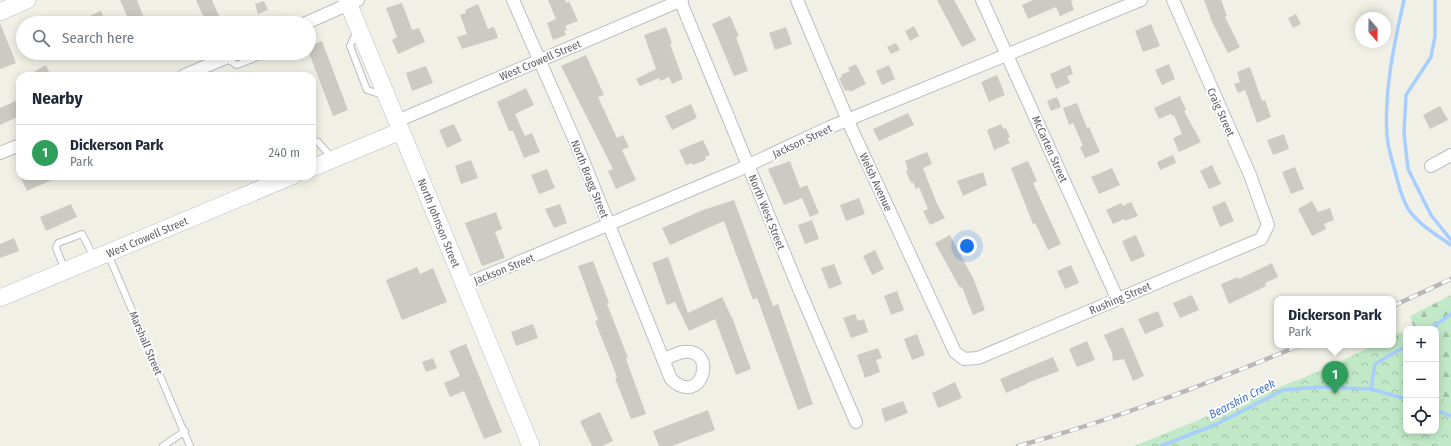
<!DOCTYPE html>
<html lang="en">
<head>
<meta charset="utf-8">
<style>
  body { margin:0; font-family:"Fira Sans Condensed",sans-serif; background:#f6f6f7; color:#1f2937 }
  .controls { position:absolute; right:12px; bottom:12px; display:grid; overflow:hidden; border-radius:8px; box-shadow:0 2px 10px #0003 }
  .controls button { width:36px; height:36px; display:grid; place-items:center; padding:0; border:0; border-bottom:1px solid #e0e1e3; background:#fff; color:#1f2937; font:20px sans-serif }
  .compass { position:absolute; left:1355px; top:12px; width:36px; height:36px; border-radius:50%; background:#fff; box-shadow:0 2px 10px #0003; rotate:160deg }
  .you { position:absolute; left:967px; top:246px; width:14px; height:14px; margin:-10px; border:3px solid #fff; border-radius:50%; background:#1a73e8; box-shadow:0 0 0 6px #1a73e833 }
  .badge { display:grid; place-items:center; width:26px; height:26px; border-radius:50%; background:#0b8043; color:#fff; font-size:13px; font-weight:700 }
  .pin { position:absolute; translate:-50% -33px; filter:drop-shadow(0 1px 2px #0008) }
  .pin::after { content:''; position:absolute; top:21px; width:14px; height:12px; background:inherit; clip-path:polygon(0 0,100% 0,50% 100%) }
  .popup { position:absolute; left:1274px; top:296px; width:122px; height:52px; box-sizing:border-box; display:grid; place-content:center; border-radius:8px; background:#fff; filter:drop-shadow(0 1px 3px #0005); font-size:13px; white-space:nowrap; color:#747a83 }
  .popup b { font-size:15px; color:#1f2937 }
  .popup::after { content:''; position:absolute; left:50%; top:100%; margin-left:-8px; border:8px solid transparent; border-top-color:#fff }
  .list { margin:0; padding:0; list-style:none }
  h2 { display:flex; justify-content:space-between; align-items:center; height:52px; margin:0; padding:0 16px; font-size:17px }
  h2 small { font-size:13px; font-weight:400; color:#747a83 }
  .list li { display:grid; grid-template-columns:26px 1fr auto; gap:12px; align-items:center; box-sizing:border-box; height:56px; padding:0 16px; border-top:1px solid #e0e1e3 }
  .list b { display:block; font-size:15px; white-space:nowrap }
  .list p { margin:0; font-size:13px; white-space:nowrap; color:#747a83 }
  .list em { font-size:13px; font-style:normal; color:#747a83 }
  .icon { flex:none; width:22px; height:22px; fill:none; stroke:currentColor; stroke-width:2; stroke-linecap:round; stroke-linejoin:round }
  .map { position:relative; flex:none; width:1451px; height:446px; overflow:hidden }
  .search { position:absolute; background:#fff; box-shadow:0 2px 10px #0003; left:16px; top:16px; width:300px; height:44px; display:flex; align-items:center; gap:10px; box-sizing:border-box; padding:0 14px; border-radius:22px; color:#747a83; font-size:15px }
  .panel { position:absolute; background:#fff; box-shadow:0 2px 10px #0003; left:16px; top:72px; width:300px; height:108px; border-radius:12px }
  .map>svg:first-child { display:block }
  .forest { fill:url(#forest-firs) }
  .park { fill:url(#park-crowns) }
  .lines { fill:none; stroke-linecap:round; stroke-linejoin:round }
  .stream { stroke:#a8ceff; stroke-width:3.5 }
  .building { fill:#cccac3 }
  .lane-casing { stroke:#bbbdc2; stroke-width:8 }
  .street-casing { stroke:#bbbdc2; stroke-width:14 }
  .secondary-casing { stroke:#bbbec4; stroke-width:18 }
  .lane { stroke:#fff; stroke-width:6 }
  .street { stroke:#fff; stroke-width:12 }
  .secondary { stroke:#fff; stroke-width:17 }
  .rail-casing { stroke:#b7b8b8; stroke-width:4.5 }
  .rail { stroke:#fff; stroke-width:3; stroke-dasharray:9; stroke-linecap:butt }
  .labels { text-anchor:middle; stroke-width:4; stroke-linejoin:round; paint-order:stroke }
  .street-label { font-size:11px; fill:#5e6167; stroke:#fff }
  .water-label { font-size:12px; font-style:italic; fill:#4274cb; stroke:#fff }
</style>
</head>
<body>
<div class="map">
<svg width="1451" height="446" viewBox="0 0 1451 446">
  <defs>
    <pattern id="forest-firs" width="22" height="20" patternUnits="userSpaceOnUse"><rect width="22" height="20" fill="#c2e9c7"/><path d="M5 1l3.5 6h-7zM16 11l3.5 6h-7z" fill="#a1c0a5"/></pattern>
    <pattern id="park-crowns" width="20" height="18" patternUnits="userSpaceOnUse"><rect width="20" height="18" fill="#c2e9c7"/><path d="M2 6a3 3 0 1 1 6 0M12 15a3 3 0 1 1 6 0" fill="none" stroke="#a1c0a5"/></pattern>
  </defs>
  <rect width="100%" height="100%" fill="#f1f0e6"/>
  <!-- forest -->
  <path class="forest" d="M1451,295v116l-2,-1 -13,-29v-52h-22l-4,-13z"/>
  <!-- park -->
  <path class="park" d="M1406,330v101h30v-50l13,29 2,1v35h-317l193,-78 47,-23h19v-9z"/>
  <g class="lines">
    <!-- stream -->
    <path class="stream" d="M1404,0c-10,44 -20,91 -17,136 1,13 6,27 9,39 3,11 6,25 13,35 9,14 28,25 42,35
      M1435,0v36l-4,21 -25,38 -2,38 4,36 23,46 20,25
      M1430,329l21,-15
      M1371,389l4,-25 31,-18
      M1436,410l15,6
      M1161,446l56,-22 66,-34 35,-3 53,2 35,10"/>
  </g>
  <!-- building -->
  <path class="building" d="M120,0h17l9,23h-16z
    M196,0h16l10,23h-16z
    M548,0h17l1,3 3,-2 9,20 -13,5 2,4 -3,1 2,4 -13,5 -6,-17 9,-4z
    M937,0h17l22,40 -14,7z
    M1033,0h40l-2,1 3,9 -14,6 -4,-9 -28,12 -6,-14z
    M1204,0h17l6,16 -2,1 15,30 -12,6 -16,-31z
    M264,1l4,9 -10,4 -3,-10z
    M402,3l10,27 7,-2 6,14 -27,12 -6,-14 5,-3 -11,-29z
    M478,4l10,25 6,-2 4,11 -36,11 -5,-12 10,-3 -7,-19 6,-2 -1,-3z
    M101,11l5,12h-33z
    M1296,14l5,10 -8,4 -5,-10z
    M730,16l9,20 -3,1 12,34 -14,5 -22,-52z
    M0,23l16,40 -16,6z
    M1151,24l9,22 -17,6 -8,-21z
    M914,26l5,10 -9,5 -5,-10z
    M666,27l6,16 -2,1 13,35 -11,5 -3,-7 -9,4 -1,-3 -19,8 -4,-7 20,-10 -12,-34z
    M786,27l6,17 -17,6 -6,-17z
    M322,41l26,69 -15,6 -24,-63v-7z
    M896,43l4,7 -9,4 -4,-7z
    M586,55l18,40 -6,2 19,41 6,-3 6,12 -7,3 14,30 -20,9 -8,-18 5,-2 -52,-103z
    M856,64l10,20 -16,8 -1,-2 -4,1 -6,-13 3,-1 -1,-2 9,-4 -2,-3z
    M1169,64l6,15 -13,6 -7,-15z
    M46,65l5,11h-23l14,-9z
    M889,65l6,14 -13,6 -6,-14z
    M1070,65l3,9 -6,2 3,7 -14,6 -6,-15z
    M426,66l7,17 -21,8 -6,-18z
    M1250,67l12,34 3,-1 6,17 -14,6 -12,-33 -7,3 -4,-9 6,-2 -3,-10z
    M997,75l8,20 -16,7 -8,-20z
    M526,88l8,17 -19,9 10,22 7,-3 8,19 -16,6 -11,-27h-4l-12,-29z
    M1180,96l6,14 -2,1 17,31 -22,10 -6,-14 9,-4 -8,-19 -2,1 -1,-2 -12,5 -5,-11z
    M1057,97l4,10 -10,4 -4,-10z
    M20,99v17l-20,9v-17z
    M1077,103l10,25 2,-1 11,25 -15,6 -5,-11 3,-1 -10,-23 -4,2 -6,-17z
    M691,104l6,14 -25,12 -7,-14z
    M1440,106l8,14 -18,9 -7,-14z
    M908,113l6,12 -35,16 -6,-12z
    M454,124l8,17 -15,7 -8,-18z
    M1001,124l2,5 3,-1 4,9 -3,1 3,5 -16,7 -7,-20z
    M1284,134l5,15 -16,6 -6,-15z
    M703,140l7,15 -5,2 1,3 -13,5 -1,-2 -6,2 -7,-15z
    M927,152l5,12 -9,4 14,36 8,14 -15,7 -7,-14 5,-2 -9,-22 -3,2 -3,-7 -2,1 -5,-12 2,-1 -3,-9z
    M1173,155l3,8 -16,7 -3,-8z
    M471,160l7,18 -17,6 -6,-18z
    M790,161l10,27 7,-3 12,28 -9,4 -8,-19 -18,7 -16,-36z
    M1028,161l9,20 -4,2 28,61 -13,6 -13,-27 -2,1 -22,-56z
    M1212,165l9,19 -12,5 -9,-18z
    M1295,167l9,22 -13,5 -9,-22z
    M1112,168l8,17 -21,9 -8,-17z
    M547,169l8,19 -16,6 -8,-19z
    M983,172l4,13 -24,11 -6,-15z
    M20,176h41l-34,15z
    M859,198l6,16 -19,7 -6,-16z
    M734,200l39,106 5,-2 35,100 -15,6 -41,-112 -4,2 -29,-79 -54,24 -8,-17 41,-18z
    M1225,201l9,20 -14,6 -8,-20z
    M1312,201l6,11 12,-4 4,12 -10,4 2,5 -14,7 -14,-27z
    M1131,202l7,14 -13,5 -1,-2 -11,5 -7,-14 15,-7 2,3z
    M71,204l6,13 -31,14 -6,-14z
    M560,204l7,19 -13,5 -9,-19z
    M496,212l6,17 -7,3 10,26 -23,8 -17,-43z
    M812,220l7,19 -14,5 -7,-19z
    M950,235l24,45 11,30 -12,5 -11,-28 -2,1 -25,-45z
    M1136,235l9,21 -14,6 -9,-21z
    M14,238l5,13 -19,7v-14z
    M875,250l9,19 -12,6 -9,-19z
    M668,257l20,56 34,-16 11,23 18,49 -15,6 -21,-56 -26,12 -14,-29 -8,3 -15,-42z
    M593,261l16,42 -2,1 21,54 -2,1 20,55 -15,5 -16,-41 2,-1 -22,-56 3,-1 -20,-54z
    M1272,263l6,14 -13,6 1,3 -37,18 -8,-20 17,-7 1,2z
    M834,264l8,20 -13,5 -8,-21z
    M1071,265l8,18 -14,6 -8,-18z
    M417,267l3,7 13,-6 14,34 -45,18 -16,-40z
    M897,291l7,19 -13,5 -7,-19z
    M1192,295l7,15 -19,8 -7,-15z
    M1158,311l6,15 -19,8 -7,-15z
    M855,314l3,7 6,-2 4,13 -17,6 -8,-20z
    M533,324l5,14 -22,8 -5,-14z
    M1123,327l21,49 -11,5 -9,-22 -11,2 -1,-8 -8,-18z
    M917,334l8,21 -13,5 -8,-21z
    M1087,341l8,19 -18,7 -8,-18z
    M466,344l36,88 -18,7 -20,-48 -14,6 -6,-14 16,-7 -11,-25z
    M878,348l4,10 -6,2 4,12 -15,6 -8,-23z
    M1053,357l6,14 -32,12v1l-21,9 -6,-14z
    M433,358l4,10 -11,4 -4,-10z
    M955,382l7,16 -24,10 -6,-15z
    M903,401l5,12 -23,9 -4,-13z
    M708,410l7,20 -43,16h-13l-6,-15z
    M600,412l13,29 -11,5h-10l-12,-25z"/>
  <g class="lines">
    <defs>
      <path id="lane" d="M356,33l-6,13 17,44 16,5
        M225,58l12,7 30,-12
        M312,140l6,2 14,16
        M108,254l82,192
        M65,270l-9,-22 2,-5 24,-9 12,23
        M163,446l22,-15"/>
      <path id="street" d="M513,0l63,143 95,236c31,30 48,-32 12,-27 -6,1 -14,5 -20,8
        M680,0l119,289 57,133
        M797,0l55,130 103,222 9,7 14,-1 283,-119 7,-14 -18,-50 -77,-175
        M982,0l135,298
        M306,23l52,-23
        M183,76l54,-23
        M397,121l285,-121
        M0,153l20,-8
        M1431,166l20,-11
        M464,285l272,-114 94,-44 311,-127"/>
      <path id="secondary" d="M347,0l184,446
        M0,12l27,-12
        M312,168l89,-37
        M0,298l292,-122"/>
    </defs>
    <!-- lane casing -->
    <use href="#lane" class="lane-casing"/>
    <!-- street casing -->
    <use href="#street" class="street-casing"/>
    <!-- secondary casing -->
    <use href="#secondary" class="secondary-casing"/>
    <!-- lane -->
    <use href="#lane" class="lane"/>
    <!-- street -->
    <use href="#street" class="street"/>
    <!-- secondary -->
    <use href="#secondary" class="secondary"/>
    <defs>
      <path id="rail" d="M1393,306l58,-27
        M1018,446c96,-26 191,-63 283,-101"/>
    </defs>
    <!-- rail casing -->
    <use href="#rail" class="rail-casing"/>
    <!-- rail -->
    <use href="#rail" class="rail"/>
  </g>
  <g class="labels">
    <!-- street labels -->
    <g class="street-label">
      <text transform="translate(540 60) rotate(-23)" y="4">West Crowell Street</text>
      <text transform="translate(1221 112) rotate(66)" y="4">Craig Street</text>
      <text transform="translate(802 141) rotate(-25)" y="4">Jackson Street</text>
      <text transform="translate(1050 149) rotate(66)" y="4">McCarten Street</text>
      <text transform="translate(590 179) rotate(68)" y="4">North Bragg Street</text>
      <text transform="translate(876 182) rotate(65)" y="4">Welsh Avenue</text>
      <text transform="translate(767 212) rotate(68)" y="4">North West Street</text>
      <text transform="translate(439 223) rotate(68)" y="4">North Johnson Street</text>
      <text transform="translate(147 237) rotate(-23)" y="4">West Crowell Street</text>
      <text transform="translate(504 269) rotate(-22)" y="4">Jackson Street</text>
      <text transform="translate(1120 298) rotate(-23)" y="4">Rushing Street</text>
      <text transform="translate(146 343) rotate(67)" y="4">Marshall Street</text>
    </g>
    <!-- water labels -->
    <g class="water-label">
      <text transform="translate(1242 399) rotate(-27)" y="4">Bearskin Creek</text>
    </g>
  </g>
</svg>
<div class="controls">
<button>+</button>
<button>−</button>
<button><svg class="icon" aria-label="locate" viewBox="0 0 24 24"><circle cx="12" cy="12" r="6"/><path d="M12 2v4M12 18v4M2 12h4M18 12h4"/></svg></button>
</div>
<svg class="compass" viewBox="-18 -18 36 36"><path d="M0-13l5 13h-10z" fill="#e53935"/><path d="M0 13l5-13h-10z" fill="#747a83"/></svg>
<div class="you"></div>
<div class="pin badge" style="left:1335px;top:394px;background:#2e9e5b">1</div>
<div class="popup"><b>Dickerson Park</b>Park</div>
<div class="search"><svg class="icon" aria-label="search" viewBox="0 0 24 24"><circle cx="10" cy="10" r="6"/><path d="M15 15l6 6"/></svg>Search here</div>
<section class="panel">
<h2>Nearby<small></small></h2>
<ul class="list">
<li><span class="badge" style="background:#2e9e5b">1</span><div><b>Dickerson Park</b><p>Park</p></div><em>240 m</em></li>
</ul>
</section>
</div>
</body>
</html>
